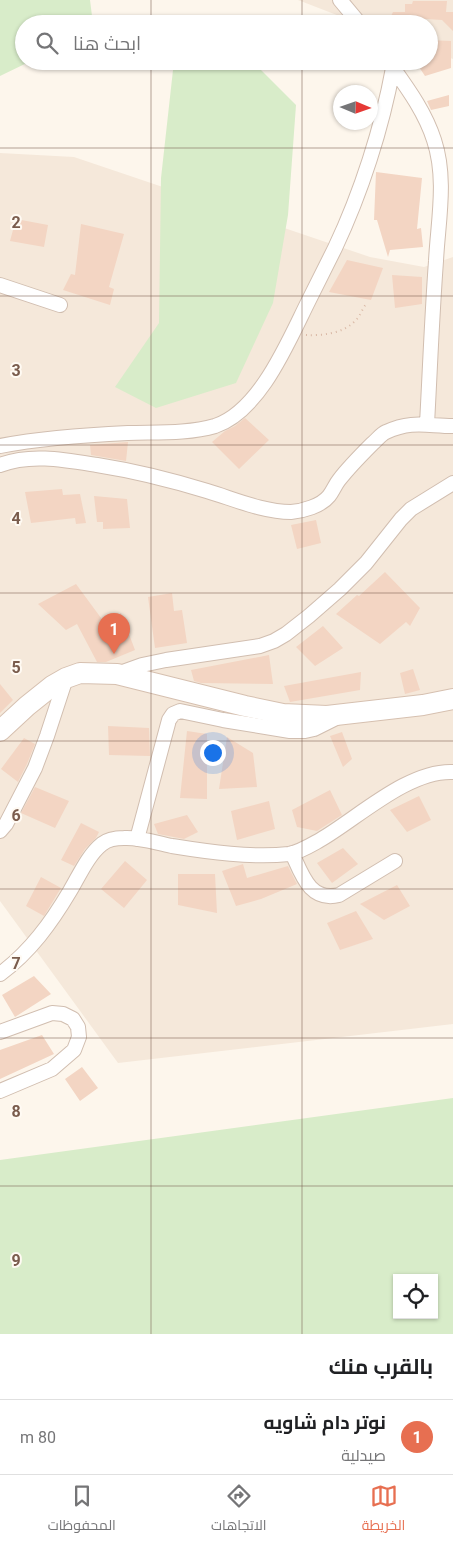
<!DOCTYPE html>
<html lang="ar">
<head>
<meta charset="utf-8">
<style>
  body { margin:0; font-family:Roboto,Cairo,sans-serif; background:#f2f2f2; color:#202124; direction:rtl }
  .controls { position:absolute; right:15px; bottom:15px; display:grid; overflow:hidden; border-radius:0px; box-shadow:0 1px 4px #0004 }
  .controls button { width:45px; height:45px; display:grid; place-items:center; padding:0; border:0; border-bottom:1px solid #e0e0e0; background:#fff; color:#202124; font:25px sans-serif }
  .compass { position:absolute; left:333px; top:85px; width:45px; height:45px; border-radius:50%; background:#fff; box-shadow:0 1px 4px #0004; rotate:92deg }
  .you { position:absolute; left:212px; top:752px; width:18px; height:18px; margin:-12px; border:4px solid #fff; border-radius:50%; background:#1a73e8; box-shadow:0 0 0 8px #1a73e833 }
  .badge { display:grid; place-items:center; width:32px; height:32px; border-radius:50%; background:#e76f51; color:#fff; font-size:16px; font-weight:700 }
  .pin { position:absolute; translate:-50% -41px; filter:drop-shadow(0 1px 2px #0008) }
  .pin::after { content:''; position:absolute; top:26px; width:18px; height:15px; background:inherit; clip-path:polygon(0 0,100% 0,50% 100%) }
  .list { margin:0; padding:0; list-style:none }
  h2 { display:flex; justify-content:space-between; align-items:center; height:65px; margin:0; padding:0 20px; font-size:21px }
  h2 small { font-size:16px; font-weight:400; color:#757577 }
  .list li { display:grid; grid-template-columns:32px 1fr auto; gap:15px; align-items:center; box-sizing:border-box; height:75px; padding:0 20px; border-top:1px solid #e0e0e0 }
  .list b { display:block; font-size:19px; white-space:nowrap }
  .list p { margin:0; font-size:16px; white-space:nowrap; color:#757577 }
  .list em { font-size:16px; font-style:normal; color:#757577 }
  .icon { flex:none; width:28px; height:28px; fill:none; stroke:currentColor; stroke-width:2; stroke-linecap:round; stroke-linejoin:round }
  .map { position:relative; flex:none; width:453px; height:1334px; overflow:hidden; direction:ltr }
  .search { position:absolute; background:#fff; box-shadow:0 1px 4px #0004; left:15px; right:15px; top:15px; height:55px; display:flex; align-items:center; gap:12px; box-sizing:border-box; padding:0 18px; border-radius:28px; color:#757577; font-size:19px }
  .sheet { height:140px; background:#fff }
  nav { display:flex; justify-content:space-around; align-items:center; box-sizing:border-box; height:70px; border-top:1px solid #e0e0e0; background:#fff; font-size:14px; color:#757577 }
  nav a { display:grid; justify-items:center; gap:2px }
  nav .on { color:#e76f51 }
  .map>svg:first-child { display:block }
  .residential { fill:#f5e8da }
  .green { fill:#d8ecc9; fill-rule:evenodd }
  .building { fill:#f3d5c3 }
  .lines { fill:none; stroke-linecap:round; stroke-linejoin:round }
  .street-casing { stroke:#d1beb0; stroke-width:16 }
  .secondary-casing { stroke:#d6c0b0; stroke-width:22 }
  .path { stroke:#d9b8a5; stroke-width:2; stroke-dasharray:1 4; stroke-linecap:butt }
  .street { stroke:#fff; stroke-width:14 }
  .secondary { stroke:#fff; stroke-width:20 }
  .grid { fill:none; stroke:#7a5c4d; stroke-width:1; stroke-opacity:0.55 }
  .grid-label { font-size:16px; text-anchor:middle; font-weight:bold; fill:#7a5c4d; stroke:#fffaf3; stroke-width:4; stroke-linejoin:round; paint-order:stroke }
</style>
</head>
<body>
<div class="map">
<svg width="453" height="1334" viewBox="0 0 453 1334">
  <rect width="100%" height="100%" fill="#fdf6ec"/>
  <!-- residential -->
  <path class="residential" d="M298,0h155v59l-24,-9v-26h-69z
    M0,153l74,4 296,100 54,10 29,-10v767l-335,39 -118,-162z"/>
  <!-- green -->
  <path class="green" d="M0,0h90l3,24h-69v37h7l-31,15z
    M174,61h76l3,1 43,43 -8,110 -15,88 -37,80 -80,25 -41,-21 44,-64 2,-145z
    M453,1098v236h-453v-174zM397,1278h37v37h-37z"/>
  <!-- building -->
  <path class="building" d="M413,1h34l-1,11h7v19l-11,-11 -16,-1 -7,5h-32l6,-12h12v-8h7z
    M429,40l22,1v27l-26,8 -10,-15h14z
    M449,95v11l-18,4 -4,-9z
    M376,172l46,6 -5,51 4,-1 2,19 -33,3 -2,7 -11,-37h-3z
    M16,219l32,6 -4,22 -34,-6z
    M81,224l43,10 -15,53 5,2 -4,16 -47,-15 8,-16 4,1z
    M347,260l36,8 -12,32 -42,-8z
    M392,275l30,2v27l-27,4z
    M245,418l24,22 -30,29 -27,-27 13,-11 10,-5z
    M128,442l-2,19 -35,-6 -1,-10z
    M62,489l1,6 17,-1 6,29 -10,1 -1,-6 -44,5 -6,-31z
    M94,496l33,3 3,29 -27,1v-7h-6z
    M316,520l5,23 -24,6 -6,-24z
    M385,572l35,36 -10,18 -4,-4 -26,22 -44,-30 21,-19 2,1z
    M76,584l28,38 17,-9 14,37 -29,12h-9l-20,-38 -11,6 -28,-26z
    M172,593l2,18 8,-1 5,33 -32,5 -7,-51z
    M323,626l20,22 -28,18 -19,-19z
    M269,655l4,29 -72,-1 -7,-2 -3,-11z
    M413,669l7,21 -15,4 -5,-21z
    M361,672l-1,18 -70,12 -6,-16z
    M0,684l13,16 -13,13z
    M108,726l41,2 1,28 -41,-1z
    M187,731l20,3v65l-27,-1z
    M342,732l10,27 -9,8 -13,-31z
    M227,737l26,16 4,34 -38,2z
    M24,738l11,6 -8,20 -9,18 -17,-13z
    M35,787l34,14 -14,27 -34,-15z
    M330,790l12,25 -25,16 -20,-4 -5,-17z
    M419,796l12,24 -24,12 -17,-22z
    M269,801l6,28 -38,11 -6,-29z
    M187,815l11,17 -14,7 -26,-5 -4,-10z
    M81,823l18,9 -3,6 -11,11 -11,17 -13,-6z
    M343,848l15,16 -26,19 -15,-20z
    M125,861l22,19 -23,28 -23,-19z
    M243,864l4,14 41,-12 9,18 -36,15 -25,7 -14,-35z
    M178,874h37l2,39 -39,-8z
    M41,877l20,11 -17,28 -18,-10z
    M397,885l13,21 -26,14 -24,-16z
    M356,911l17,28 -33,11 -13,-27z
    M34,976l17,18 -36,23 -13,-22z
    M42,1035l12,19 -54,25v-29z
    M82,1067l16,21 -18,13 -15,-22z"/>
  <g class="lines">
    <defs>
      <path id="street" d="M340,0l20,24
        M391,65c17,24 34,47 43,75 13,39 4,81 2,121 -4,54 -6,108 -9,163
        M0,285l60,20
        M0,446c42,-8 85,-11 128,-13 27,-1 60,1 87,-7 45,-15 73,-84 93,-124 9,-18 18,-36 27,-54 26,-55 47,-120 58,-180
        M0,465c30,-12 66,-5 97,0 38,6 74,15 110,26 27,8 56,21 84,21 12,-1 30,-6 38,-16 4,-5 6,-11 10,-16 10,-13 22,-25 33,-36 5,-4 9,-10 14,-12 26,-12 41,-6 67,-6
        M117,674l25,-9 24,-5 94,-14 14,-5 12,-7 23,-18 31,-27 26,-26 35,-44 10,-10 42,-26
        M0,831l6,-7 29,-56 12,-32 19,-58
        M137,839l32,-119 4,-6 7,-3 43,9 67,11h15l9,-2 22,-11
        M292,853c10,22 18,49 47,42l56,-34
        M0,974c30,-22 51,-51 70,-83 9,-15 18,-36 32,-47 6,-5 14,-6 22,-6 16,-1 32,5 48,8 37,6 80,12 117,8 11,-2 22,-9 31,-14 38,-22 88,-70 133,-68
        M0,1032l52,-19 11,1 10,5 5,8 1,10 -5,13 -22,19 -52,22"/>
      <path id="secondary" d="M0,731l27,-25 25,-20 14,-8 14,-5 37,1 128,32 38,8 44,2 96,-11 30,-6"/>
    </defs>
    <!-- street casing -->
    <use href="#street" class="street-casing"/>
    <!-- secondary casing -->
    <use href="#secondary" class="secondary-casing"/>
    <!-- path -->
    <path class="path" d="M306,335c16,1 38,-2 49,-14 5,-4 7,-12 11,-17"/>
    <!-- street -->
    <use href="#street" class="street"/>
    <!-- secondary -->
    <use href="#secondary" class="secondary"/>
  </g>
  <!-- grid -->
  <path class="grid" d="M151,0v24M302,0v24M151,61v1273M302,61v1273M0,148h453M0,296h453M0,445h453M0,593h453M0,741h453M0,889h453M0,1038h453M0,1186h453"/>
  <g class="grid-label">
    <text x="16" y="228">2</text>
    <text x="16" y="376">3</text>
    <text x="16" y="524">4</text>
    <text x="16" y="673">5</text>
    <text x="16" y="821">6</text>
    <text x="16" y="969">7</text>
    <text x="16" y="1117">8</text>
    <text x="16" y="1266">9</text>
  </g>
</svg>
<div class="controls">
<button><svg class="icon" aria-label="locate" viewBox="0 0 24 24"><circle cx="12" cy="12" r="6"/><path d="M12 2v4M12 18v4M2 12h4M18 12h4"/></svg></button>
</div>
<svg class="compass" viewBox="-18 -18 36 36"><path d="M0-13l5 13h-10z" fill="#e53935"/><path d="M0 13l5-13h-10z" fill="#757577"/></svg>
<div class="you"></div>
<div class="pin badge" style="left:114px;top:654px">1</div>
<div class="search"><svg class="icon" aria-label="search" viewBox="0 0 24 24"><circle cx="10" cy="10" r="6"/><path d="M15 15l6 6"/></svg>ابحث هنا</div>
</div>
<section class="sheet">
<h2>بالقرب منك<small></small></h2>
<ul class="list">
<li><span class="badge">1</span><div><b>نوتر دام شاويه</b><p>صيدلية</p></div><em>80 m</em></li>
</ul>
</section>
<nav>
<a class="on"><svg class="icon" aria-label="map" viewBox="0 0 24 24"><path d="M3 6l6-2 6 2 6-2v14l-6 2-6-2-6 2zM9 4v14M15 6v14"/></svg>الخريطة</a>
<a><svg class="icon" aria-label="directions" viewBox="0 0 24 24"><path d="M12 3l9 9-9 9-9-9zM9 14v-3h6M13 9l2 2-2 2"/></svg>الاتجاهات</a>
<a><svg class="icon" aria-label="saved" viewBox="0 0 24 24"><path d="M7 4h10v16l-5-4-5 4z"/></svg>المحفوظات</a>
</nav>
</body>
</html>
